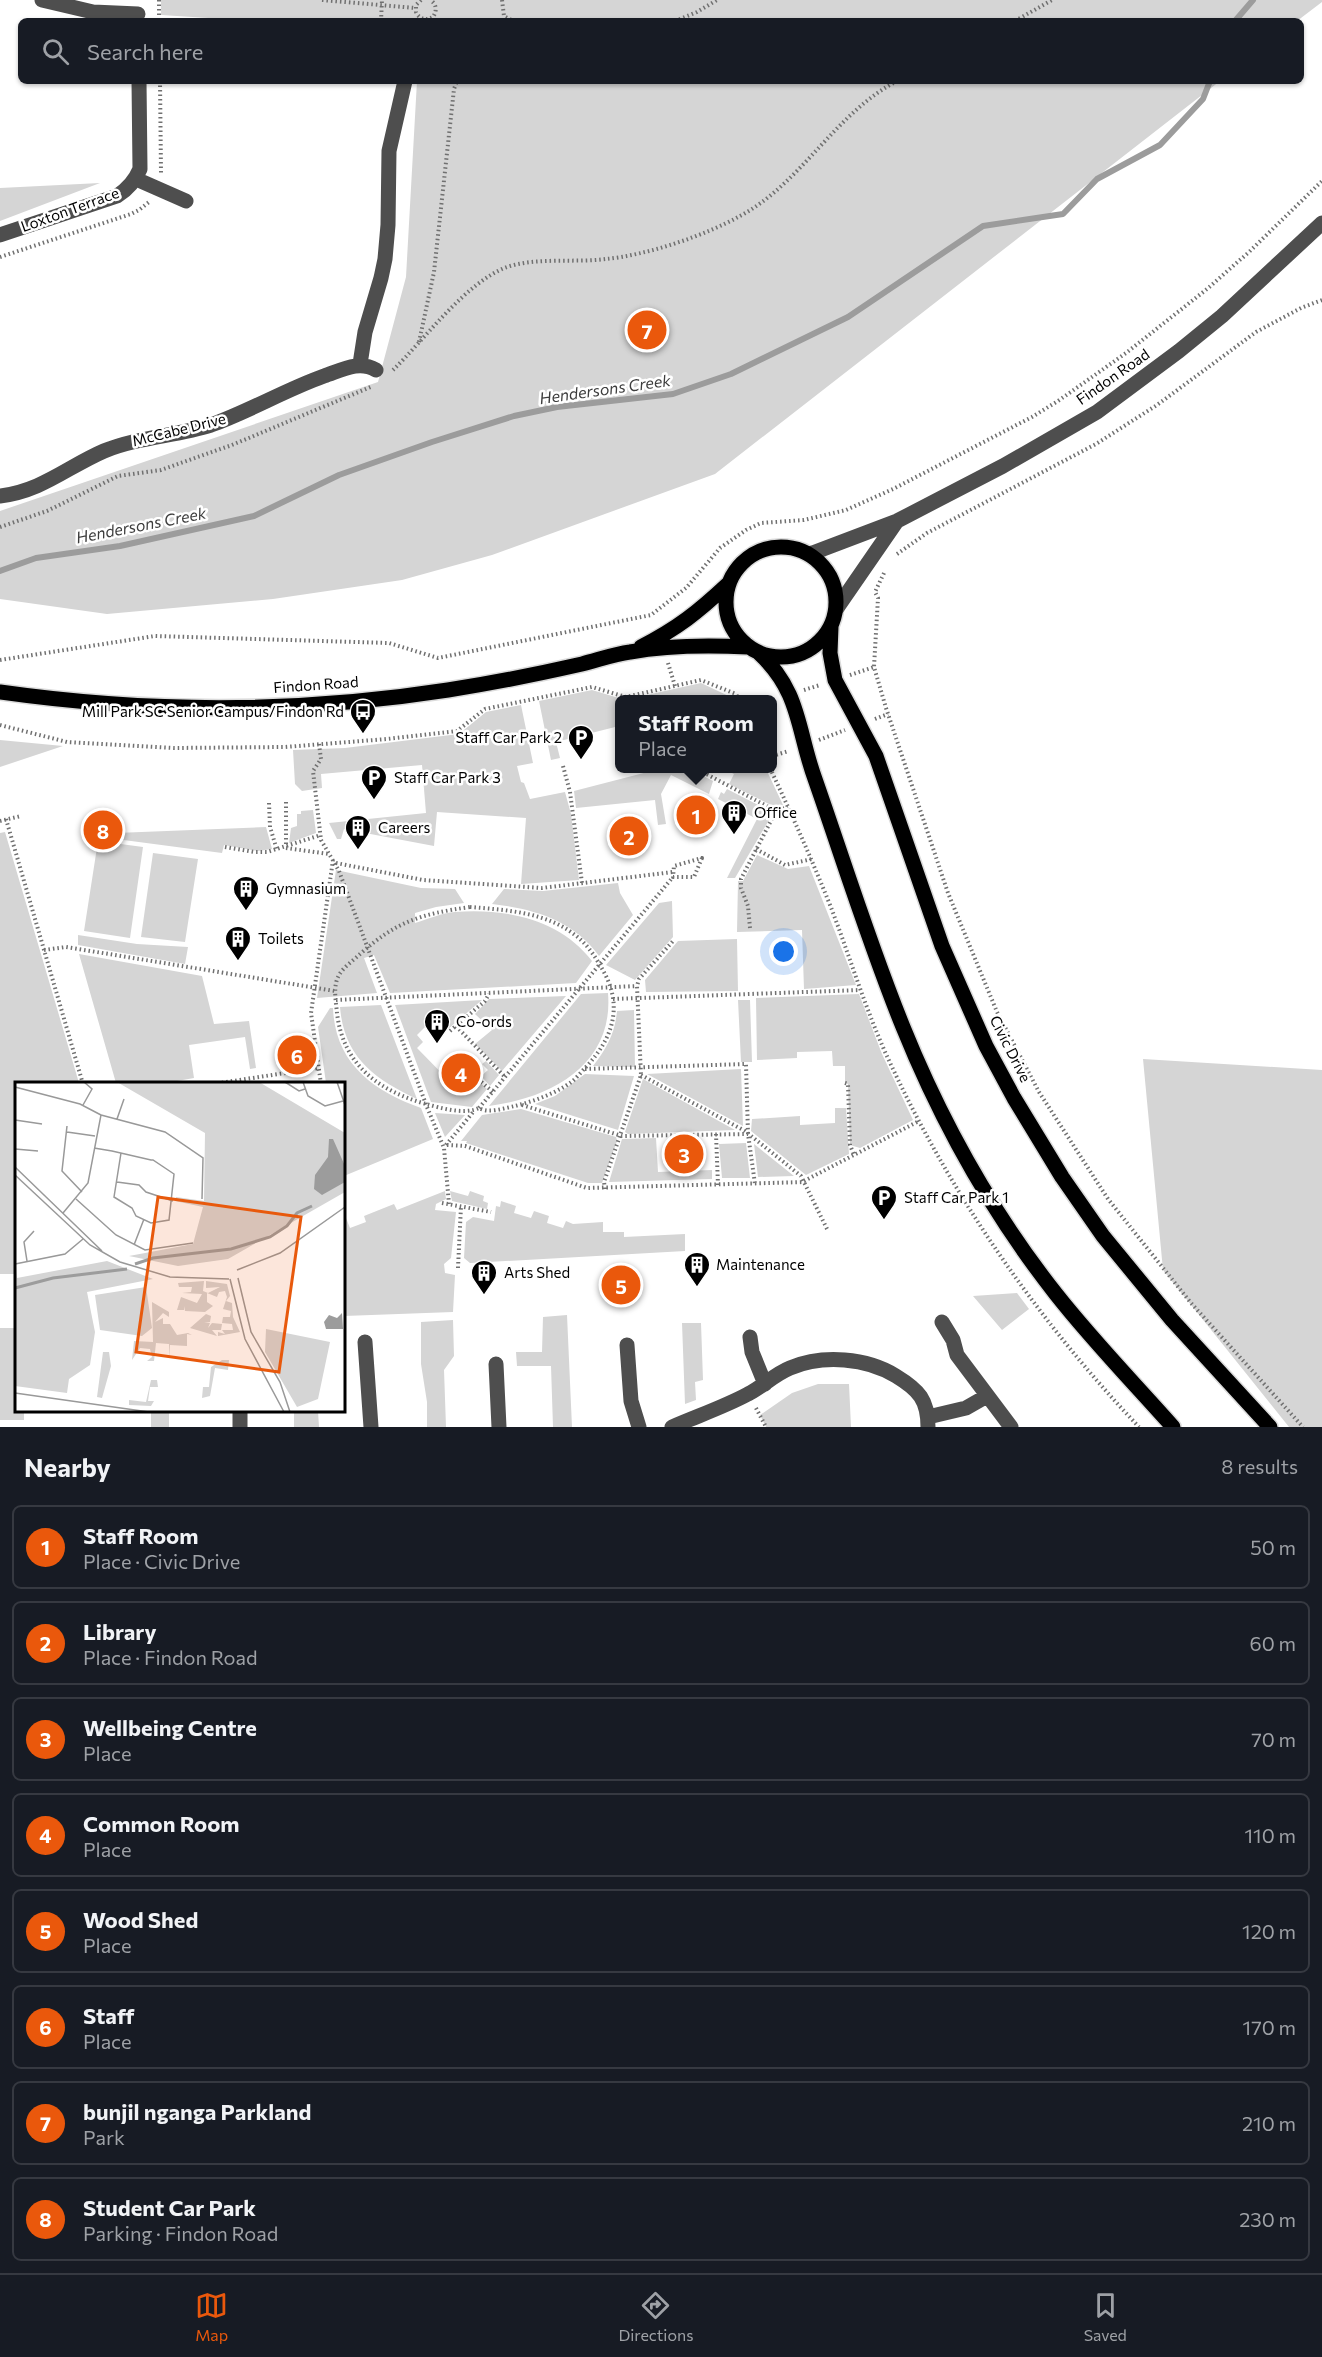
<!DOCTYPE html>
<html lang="en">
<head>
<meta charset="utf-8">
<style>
  body { margin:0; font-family:Commissioner,sans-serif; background:#20242c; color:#f1f3f6 }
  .you { position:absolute; left:784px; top:952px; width:21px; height:21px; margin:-15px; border:4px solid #fff; border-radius:50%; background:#1a73e8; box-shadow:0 0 0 9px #1a73e833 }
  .badge { display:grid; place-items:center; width:39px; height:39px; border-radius:50%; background:#ea580c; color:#fff; font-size:20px; font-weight:700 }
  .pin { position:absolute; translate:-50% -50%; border:3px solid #fff; box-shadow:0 2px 6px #0006 }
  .popup { position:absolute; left:615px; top:695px; width:162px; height:78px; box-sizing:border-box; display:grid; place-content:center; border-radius:9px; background:#171b24; filter:drop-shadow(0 2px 4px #0005); font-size:20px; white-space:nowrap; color:#9ea1a6 }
  .popup b { font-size:22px; color:#f1f3f6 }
  .popup::after { content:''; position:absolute; left:50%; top:100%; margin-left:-12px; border:12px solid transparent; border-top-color:#171b24 }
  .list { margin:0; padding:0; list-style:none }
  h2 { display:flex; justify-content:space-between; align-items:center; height:78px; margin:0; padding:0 24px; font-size:26px }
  h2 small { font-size:20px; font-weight:400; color:#9ea1a6 }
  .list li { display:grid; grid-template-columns:39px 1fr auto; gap:18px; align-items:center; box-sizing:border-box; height:84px; margin:0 12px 12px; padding:0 12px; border:2px solid #363941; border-radius:9px }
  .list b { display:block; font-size:22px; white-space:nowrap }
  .list p { margin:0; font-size:20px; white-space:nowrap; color:#9ea1a6 }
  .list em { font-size:20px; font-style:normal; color:#9ea1a6 }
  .icon { flex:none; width:33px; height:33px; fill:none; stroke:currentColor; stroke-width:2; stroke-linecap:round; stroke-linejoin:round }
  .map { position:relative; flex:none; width:1322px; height:1427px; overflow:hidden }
  .search { position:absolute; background:#171b24; box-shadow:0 2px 4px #0004; left:18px; right:18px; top:18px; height:66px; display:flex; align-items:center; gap:15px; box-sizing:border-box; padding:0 21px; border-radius:9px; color:#9ea1a6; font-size:22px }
  .sheet { height:846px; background:#171b24 }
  nav { display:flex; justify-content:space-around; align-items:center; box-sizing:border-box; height:84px; border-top:2px solid #363941; background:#171b24; font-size:16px; color:#9ea1a6 }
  nav a { display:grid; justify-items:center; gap:3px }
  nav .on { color:#ea580c }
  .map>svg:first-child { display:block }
  .green { fill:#d5d5d5 }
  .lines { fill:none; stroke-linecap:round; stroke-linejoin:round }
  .stream { stroke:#9c9c9c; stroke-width:6 }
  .major-casing { stroke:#dbdbdb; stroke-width:18 }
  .path { stroke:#707070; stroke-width:4; stroke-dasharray:1.5 3; stroke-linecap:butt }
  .minor { stroke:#4e4e4e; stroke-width:15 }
  .major { stroke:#000; stroke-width:15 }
  .labels { text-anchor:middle; stroke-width:5; stroke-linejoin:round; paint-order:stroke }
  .street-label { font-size:15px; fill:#000; stroke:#fff }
  .poi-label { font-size:15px; fill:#000; stroke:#fff; text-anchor:start }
  .water-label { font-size:16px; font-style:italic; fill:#3d3d3d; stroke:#fff }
  .inset-river { fill:none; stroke:#9c9c9c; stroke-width:3 }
  .inset-road { fill:none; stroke:#999; stroke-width:1.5 }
  .view { fill:#e8590c; fill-opacity:0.15; stroke:#e8590c; stroke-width:3 }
  .inset-edge { fill:none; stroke:#000; stroke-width:3 }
</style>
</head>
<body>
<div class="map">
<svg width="1322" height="1427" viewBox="0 0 1322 1427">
  <rect width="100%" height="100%" fill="#fff"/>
  <!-- green -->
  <path class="green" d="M161,0h1161v2l-25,19h-1041l-95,-6z
    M417,81h803l-505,393 -223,81 -90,25 -129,19 -166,15 -107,-15v-88l378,-129 28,-105z
    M100,183l-100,38v-33z
    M701,683l34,16h-106z
    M592,690l30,9 -2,1 -1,26 -63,16 4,16 -9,2 -12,-59z
    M521,705l12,58 -16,3 4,16 3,1 6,16 35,-7 6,22 8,66 -58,4 5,-66 -89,-6 -3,34 -90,-17 -3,10h-4l-8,-16 97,-10 -4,-48 -101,9 1,14 -20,3 -7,-7 -2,-34 52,-2 114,-14 27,-22z
    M0,740l63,6 -63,21z
    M663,768l27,1 23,12 -4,13 -38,-19 -10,19 5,30 -8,1 -3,-25 -79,8 -2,-17z
    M724,769h42l17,36 -6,3 -48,-24 5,-10z
    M727,789l43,22 2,4 -37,63h-8l30,-59 -39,-20 3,-7 3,2z
    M313,810l3,23 -27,10 2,-15 6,-2v-12h4v-3z
    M266,827l6,22 -14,2 -34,-6 -2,8 -106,-14v-6z
    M5,832l74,251 -63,1v190h-16v-441z
    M98,841l45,6 -13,91 -46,-7z
    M153,853l45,6 -13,83 -44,-5z
    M757,855l31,14 21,-3 47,119 -52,4 -2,-59 -65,2 1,-51h5z
    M336,870l85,18 34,1 9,14 -28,4 -21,6v10c13,-4 27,-10 40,-11 50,-4 105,7 137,49l-16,22 -186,10 -16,-38 -10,3 13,35 -60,5z
    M618,883l2,10 13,22 -34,41c-26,-36 -65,-47 -107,-52l12,-15 39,2z
    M672,901l1,36 -38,43 -29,-15 53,-62z
    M78,935l59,9 51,3 -3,17 -107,-19z
    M737,939l1,52 -92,1 -1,-12 33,-39z
    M79,954l123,22 12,48 35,-3 7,47 -6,1 -5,-32 -56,8 5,33 -28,5h-50z
    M608,993c6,72 -57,105 -119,113l92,-112z
    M859,994l23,60 31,66 -53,28 -10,-3 -2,-61 -3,-1v-17h-12l-1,-15 -35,1v6l-40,2 -1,-62z
    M566,996l-64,75 -27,-27 17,-14 -17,-16 14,-15z
    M482,1000l-34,29 -13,-12 -18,18 6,7 -6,6 45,46 15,-14 10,9 -15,18 -41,-5 -36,-97z
    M738,1000h12l2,62h-11z
    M381,1005l36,94c-43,-20 -73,-42 -77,-92z
    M330,1008h3c2,55 40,83 88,100l12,31 -89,37v-92l-18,-1 -8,-56z
    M634,1010l1,57 -42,-1c14,-18 22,-33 24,-55z
    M1143,1059l179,11v357h-33l-126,-157z
    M486,1061l13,14 -9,11 -9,-10 7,-6 -6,-6z
    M741,1069l2,57 -96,-52z
    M585,1074l49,2 -16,54 -83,-26 20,-8z
    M643,1079l92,51 -107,4 -3,-2z
    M835,1108h11l3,46 -43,21 -55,-44 1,-12 48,-3v9l35,-2z
    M521,1109l95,28 1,4 -15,42h-14l-122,-40 1,-2h-6l21,-26z
    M435,1113l30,2 -20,22z
    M656,1138l2,34 54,-2v9l-103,3 13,-43z
    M746,1143l4,35h-28l-3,-34z
    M754,1144l40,32 -36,1z
    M445,1191l1,8 -10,5 -1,6 21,2 -5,46 -7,6 1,9 10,2 -2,37 -109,4v-103l6,15 16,-6 -2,-6 30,-12 3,6z
    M450,1191l18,5 2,-5 14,5 -1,5 5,2 -1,6 -35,-8z
    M501,1201l15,5 -2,7 17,5 3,-7 15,5 -2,7 16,5 3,-7 7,3 30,-2v10h21v5l61,-3v17l-215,12 -6,-5 2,-36 7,-5 21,4 2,-15 4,1z
    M1017,1293l12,16 -27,21 -29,-34z
    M567,1315l5,112h-19l-2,-61h-34l-1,-14h26l1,-35z
    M453,1320l1,36 -10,14 2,57h-19v-25l-6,-38v-42z
    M682,1323h19l2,57 -8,2 1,18 -11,4z
    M0,1328h16v82l8,1v9h-24z
    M818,1384h31l2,43h-85l-6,-12 32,-22z
    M151,1411h18v16h-18z
    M294,1411h24l1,16h-25z"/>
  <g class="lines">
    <!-- stream -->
    <path class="stream" d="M1235,21l18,-21
      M0,571l36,-13 84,-12 134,-30 85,-41 93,-33 82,-26 43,-9 116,-13 58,-20 117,-57 135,-91 80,-12 34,-35 63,-34 43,-46 7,-18"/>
    <defs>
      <path id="major" d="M726 602a55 55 0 1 1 110 0a55 55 0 1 1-110 0Z
        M831,627l-1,26 5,27 41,76 66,190 44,100 28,52 48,79 41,59 69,84 98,107
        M641,647c37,-19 57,-35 87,-63
        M759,653c42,39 38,77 56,126 29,83 55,167 88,248 38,94 90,187 153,267 37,47 78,89 117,133
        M0,692c148,21 300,21 448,-2 45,-7 90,-16 134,-26 16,-4 32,-10 48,-12 39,-7 79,-7 118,-5"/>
    </defs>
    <!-- major casing -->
    <use href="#major" class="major-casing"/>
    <!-- path -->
    <path class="path" d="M159,0v21
      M322,0l93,8
      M421,0l-5,5v7c3,7 10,9 17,5 4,-6 4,-13 -3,-17
      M502,0l2,16 9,5
      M381,21l1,-21
      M675,21l22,-9 20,-12
      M1015,21l37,-21
      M160,81l1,92
      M0,257l131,-43 8,-4 10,-8
      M419,342l15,-70 20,-183 3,-8
      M393,370c31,-30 73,-88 114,-103 30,-10 67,-4 99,-8 41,-4 98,-23 134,-43 62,-33 94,-102 157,-135
      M0,527l47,-16 71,-35 43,-6 71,-25 141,-59
      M897,554l30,-21 169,-89 61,-39 99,-73 45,-24 21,-8
      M884,573l-9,19 3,6 -4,69 12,41 62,185 49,119 42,80 69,107 83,104 112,124
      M0,660l155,-24 234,7 49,15 213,-43 35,-27 34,-40 26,-18 15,-7 43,-3 42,-10 47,-21 139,-72 26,-16 68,-48 81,-64 42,-37 73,-71
      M668,663l7,23
      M850,675l24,-8
      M804,690l16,-5
      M875,719l13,-5
      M0,725l67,17 107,6 111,-1 102,-8 70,-8 28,-22 107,-22 34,10 75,-17 35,14 3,6
      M819,740l26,-10
      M319,744l2,15 -8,12 8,69 18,31 88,236 17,41 5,56
      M772,756l17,-5
      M563,766l7,26 12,91
      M695,768l81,43 12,-4
      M770,768c22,47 43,94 62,142 18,48 33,97 54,144 63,138 149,263 253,373
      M286,802v44
      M269,803l1,24 7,23
      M6,819l77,265
      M0,821l21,-5
      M225,847l29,5h13l54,-17
      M286,848l43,6
      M756,849l29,16 27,-6
      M702,858l-8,19h-21l1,-11z
      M336,863l87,17 119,8 131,-16
      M470,907c36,3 76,5 105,28 11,8 20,21 26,32 23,37 13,70 -15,100 -5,5 -10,12 -16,16 -16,11 -36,18 -55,23 -11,2 -26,8 -36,2 -15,7 -38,0 -53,-4 -47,-13 -83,-39 -89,-91 -1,-11 -4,-25 1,-36 4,-9 15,-16 22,-23 37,-33 61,-40 110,-47z
      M750,928l-2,-22 -7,-18v-9l35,-68
      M44,950l22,-3 269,44
      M613,999l247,-9
      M336,1000l301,-14
      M456,1026l49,51
      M450,1031l35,-30 4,-7
      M585,1069l161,-5 2,70 7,50
      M641,1075l104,56 56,45 26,53
      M478,1079l15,13
      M845,1083l3,1 2,61 4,10
      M213,1084l105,-16
      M321,1084l-10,-71 22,-153
      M522,1105l100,31 126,-2
      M479,1108l194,-231
      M716,1134l2,51
      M446,1145l28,-34
      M447,1145l18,1 122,42 218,-6
      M804,1181l115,-60
      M605,1189l-1,-7 37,-107 -4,-89 2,-7 34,-38
      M442,1203l49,9
      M483,1267l1,15
      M458,1268l3,-62
      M756,1408l10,19"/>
    <!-- minor -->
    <path class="minor" d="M42,0l51,12 45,2
      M136,179l50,22
      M0,235l117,-39c11,-7 18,-15 23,-27l-1,-88
      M360,364l5,-32 16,-54 4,-19 3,-34 1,-74 16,-70
      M0,496c42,-5 67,-29 104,-45 34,-14 72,-15 107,-26 39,-14 74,-35 113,-49 18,-6 35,-16 52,-6
      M810,554l87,-33 106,-55 94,-54 82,-61 43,-35 100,-93
      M837,608l60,-87
      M942,1322l11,18 4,15 54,72
      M750,1337l2,15 13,32
      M365,1342l6,85
      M627,1345l4,56 8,26
      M496,1364l3,63
      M240,1410v17
      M928,1417l38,-9 21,-12
      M672,1427c25,-11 52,-20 76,-33 14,-7 27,-20 42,-26 33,-14 77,-10 106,8 23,14 32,24 32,51"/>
    <!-- major -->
    <use href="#major" class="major"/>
  </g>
  <!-- icons -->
  <defs>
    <symbol id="bus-pin" viewBox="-11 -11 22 30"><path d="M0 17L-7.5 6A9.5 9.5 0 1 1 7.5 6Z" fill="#000" stroke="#fff"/><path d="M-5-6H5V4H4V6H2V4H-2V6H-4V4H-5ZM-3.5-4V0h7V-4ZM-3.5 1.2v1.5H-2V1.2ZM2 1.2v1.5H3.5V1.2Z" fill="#fff"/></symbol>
    <symbol id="parking-pin" viewBox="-11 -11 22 30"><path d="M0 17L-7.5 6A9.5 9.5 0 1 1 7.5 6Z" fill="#000" stroke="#fff"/><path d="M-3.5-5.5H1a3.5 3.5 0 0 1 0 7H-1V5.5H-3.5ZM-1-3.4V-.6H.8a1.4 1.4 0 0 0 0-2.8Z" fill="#fff"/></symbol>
    <symbol id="building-pin" viewBox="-11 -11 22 30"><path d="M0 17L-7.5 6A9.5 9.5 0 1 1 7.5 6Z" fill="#000" stroke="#fff"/><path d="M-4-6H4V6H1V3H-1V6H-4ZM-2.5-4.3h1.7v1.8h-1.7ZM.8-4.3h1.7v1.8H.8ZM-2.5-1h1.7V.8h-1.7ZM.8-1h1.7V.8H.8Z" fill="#fff"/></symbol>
  </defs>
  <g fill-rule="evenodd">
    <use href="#bus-pin" x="348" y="697" width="30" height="40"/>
    <use href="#parking-pin" x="566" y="723" width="30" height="40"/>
    <use href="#parking-pin" x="359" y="763" width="30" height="40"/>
    <use href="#building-pin" x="719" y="798" width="30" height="40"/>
    <use href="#building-pin" x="343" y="813" width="30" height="40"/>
    <use href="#building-pin" x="231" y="874" width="30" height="40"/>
    <use href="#building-pin" x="223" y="924" width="30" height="40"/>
    <use href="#building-pin" x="422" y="1007" width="30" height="40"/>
    <use href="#parking-pin" x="869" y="1183" width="30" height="40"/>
    <use href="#building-pin" x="682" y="1250" width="30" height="40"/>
    <use href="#building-pin" x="469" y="1258" width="30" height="40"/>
  </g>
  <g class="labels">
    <!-- street labels -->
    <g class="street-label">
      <text transform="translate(70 210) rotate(-20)" y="5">Loxton Terrace</text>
      <text transform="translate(1113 377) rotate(-35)" y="5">Findon Road</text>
      <text transform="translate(179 430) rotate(-14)" y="5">McCabe Drive</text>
      <text transform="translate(316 685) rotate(-4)" y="5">Findon Road</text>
      <text transform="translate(1010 1049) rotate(63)" y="5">Civic Drive</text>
    </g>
    <!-- poi labels -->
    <g class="poi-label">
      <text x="344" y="717" text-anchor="end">Mill Park SC Senior Campus/Findon Rd</text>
      <text x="562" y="743" text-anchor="end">Staff Car Park 2</text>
      <text x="394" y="783">Staff Car Park 3</text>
      <text x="754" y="818">Office</text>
      <text x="378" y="833">Careers</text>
      <text x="266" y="894">Gymnasium</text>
      <text x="258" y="944">Toilets</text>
      <text x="456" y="1027">Co-ords</text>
      <text x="904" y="1203">Staff Car Park 1</text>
      <text x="716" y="1270">Maintenance</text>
      <text x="504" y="1278">Arts Shed</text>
    </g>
    <!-- water labels -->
    <g class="water-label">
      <text transform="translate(605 389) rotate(-8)" y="6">Hendersons Creek</text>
      <text transform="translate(141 525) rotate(-11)" y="6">Hendersons Creek</text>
    </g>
  </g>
  <!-- overview -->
  <g transform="translate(15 1082)">
    <rect width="330" height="330" fill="#fff"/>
    <path d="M102,0h142l86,51v59l-117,67 -50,7 -49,-10 64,-12 10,-37 -28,-6 1,-4 28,4 1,-68zM92,179l46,18 -66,13 8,40 -5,33 -21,14 -2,14 -52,-7 1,-120 1,12zM189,199l-1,10 5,2 12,-6 -14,1v-7l21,3 3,12 -4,5 6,2 1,14 7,15 -22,4v-4l7,2 -3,-4h11l-1,-6 -10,-1 1,-6h7l1,-6 -8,-2 4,-12 -2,-6 -6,1 -2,5 -10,-4v9l6,4 -8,6 -20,-1 -1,-5v4h-7l4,-13 16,6 5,-9 -20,-1 9,-1 1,-5h-13l-1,-4zM131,205l6,41 -10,8 -42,-6 -5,-35zM137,220l17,10v5l-6,-4 -8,9 8,-4v6h7l7,11 11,-2 4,2 -5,-1v12l-17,-1v14l-1,-15 -13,-1 -2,18h-7l5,-4 -2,-8 -10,-1 -8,12 2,-19 19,1zM191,232l5,2 -1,6h-6l6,1 -2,5 4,-5 10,1 -1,6h-9l5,6 -27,-8zM251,247l64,13 -12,57 -21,8 -32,-55zM88,270h6l2,14 -9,32 -5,-1zM207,278h7l-1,10 -13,-2 -5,28 -8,2 1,-11h6l2,-20zM136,298h6l1,7h-8l-2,14h6l-3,5 -22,-1v-5l17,2z" fill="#d5d5d5"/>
    <path d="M314,57h4l12,27v16l-23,13 -8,-6 1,-14 13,-18zM327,231l1,16h-17l-2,-7 5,-7 8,3z" fill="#9c9c9c"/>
    <path class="inset-river" d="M120,182l18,-6 78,-9 39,-12 17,-11 10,-13 15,-7M0,206l38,-10 74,-9"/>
    <path class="inset-road" d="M270,0l14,9 6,-2M288,0l5,14 17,10 18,-5M322,0l8,23M0,5l65,17 21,11 -13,68 -25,30M68,23l9,-16 -8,-7M86,33l64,17 38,26 -1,41M102,37l7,-20M0,38l27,4M52,44l-5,45 20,21M52,50l28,4M79,66l18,3 39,9h2l21,14 -5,46 -18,3 -15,-7 -4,-8 -18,-11 7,-44M0,67l23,2M0,85l87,84M0,93l75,70 30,17 50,15 59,2M102,100l22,3 7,7 27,9M61,117l40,36 29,15 48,-7M119,163l10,-26M12,179l-3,-19 10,-11M0,182l50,-10 18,-15M222,188l43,-17 65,-46M223,196l13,54 29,50 10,30M215,197l15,60 39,73M0,311l134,19"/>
    <path class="view" d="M143,115l143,20 -22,155 -143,-20z"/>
    <rect width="330" height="330" class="inset-edge"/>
  </g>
</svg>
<div class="you"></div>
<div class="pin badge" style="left:696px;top:815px">1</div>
<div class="popup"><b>Staff Room</b>Place</div>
<div class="pin badge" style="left:629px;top:836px">2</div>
<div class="pin badge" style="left:684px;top:1154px">3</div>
<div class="pin badge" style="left:461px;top:1073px">4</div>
<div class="pin badge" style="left:621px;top:1285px">5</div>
<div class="pin badge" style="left:297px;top:1055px">6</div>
<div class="pin badge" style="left:647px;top:330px">7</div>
<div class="pin badge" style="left:103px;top:830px">8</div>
<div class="search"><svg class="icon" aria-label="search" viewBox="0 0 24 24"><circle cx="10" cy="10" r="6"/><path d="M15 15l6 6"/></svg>Search here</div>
</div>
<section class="sheet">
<h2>Nearby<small>8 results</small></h2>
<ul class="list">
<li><span class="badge">1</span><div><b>Staff Room</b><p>Place · Civic Drive</p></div><em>50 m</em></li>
<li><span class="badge">2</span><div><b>Library</b><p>Place · Findon Road</p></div><em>60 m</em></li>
<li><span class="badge">3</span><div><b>Wellbeing Centre</b><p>Place</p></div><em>70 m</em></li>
<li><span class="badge">4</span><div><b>Common Room</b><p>Place</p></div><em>110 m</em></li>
<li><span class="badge">5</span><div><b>Wood Shed</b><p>Place</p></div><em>120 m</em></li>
<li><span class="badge">6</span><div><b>Staff</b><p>Place</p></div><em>170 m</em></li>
<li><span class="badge">7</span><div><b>bunjil nganga Parkland</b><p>Park</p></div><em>210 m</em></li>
<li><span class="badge">8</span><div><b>Student Car Park</b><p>Parking · Findon Road</p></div><em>230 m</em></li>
</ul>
</section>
<nav>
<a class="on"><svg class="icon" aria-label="map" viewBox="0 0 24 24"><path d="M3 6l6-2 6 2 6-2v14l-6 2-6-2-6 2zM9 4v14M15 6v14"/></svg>Map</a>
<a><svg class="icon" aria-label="directions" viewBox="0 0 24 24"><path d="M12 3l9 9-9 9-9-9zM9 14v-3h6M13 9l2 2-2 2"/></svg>Directions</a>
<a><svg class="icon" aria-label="saved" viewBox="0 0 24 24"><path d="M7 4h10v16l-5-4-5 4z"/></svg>Saved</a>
</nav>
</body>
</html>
